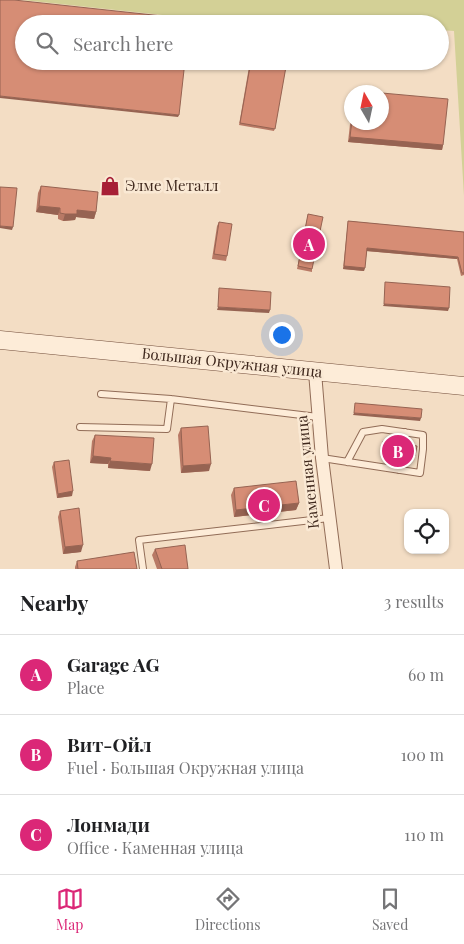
<!DOCTYPE html>
<html lang="en">
<head>
<meta charset="utf-8">
<style>
  body { margin:0; font-family:"Playfair Display",serif; background:#f2f2f2; color:#202124 }
  .controls { position:absolute; right:15px; bottom:15px; display:grid; overflow:hidden; border-radius:10px; box-shadow:0 1px 4px #0004 }
  .controls button { width:45px; height:45px; display:grid; place-items:center; padding:0; border:0; border-bottom:1px solid #e0e0e0; background:#fff; color:#202124; font:25px sans-serif }
  .compass { position:absolute; left:344px; top:85px; width:45px; height:45px; border-radius:50%; background:#fff; box-shadow:0 1px 4px #0004; rotate:351deg }
  .you { position:absolute; left:281px; top:334px; width:18px; height:18px; margin:-12px; border:4px solid #fff; border-radius:50%; background:#1a73e8; box-shadow:0 0 0 8px #1a73e833 }
  .badge { display:grid; place-items:center; width:32px; height:32px; border-radius:50%; background:#db2777; color:#fff; font-size:16px; font-weight:700 }
  .pin { position:absolute; translate:-50% -50%; border:2px solid #fff; box-shadow:0 1px 5px #0006 }
  .list { margin:0; padding:0; list-style:none }
  h2 { display:flex; justify-content:space-between; align-items:center; height:65px; margin:0; padding:0 20px; font-size:21px }
  h2 small { font-size:16px; font-weight:400; color:#757577 }
  .list li { display:grid; grid-template-columns:32px 1fr auto; gap:15px; align-items:center; box-sizing:border-box; height:80px; padding:0 20px; border-top:1px solid #e0e0e0 }
  .list b { display:block; font-size:19px; white-space:nowrap }
  .list p { margin:0; font-size:16px; white-space:nowrap; color:#757577 }
  .list em { font-size:16px; font-style:normal; color:#757577 }
  .icon { flex:none; width:28px; height:28px; fill:none; stroke:currentColor; stroke-width:2; stroke-linecap:round; stroke-linejoin:round }
  .map { position:relative; flex:none; width:464px; height:569px; overflow:hidden }
  .search { position:absolute; background:#fff; box-shadow:0 1px 4px #0004; left:15px; right:15px; top:15px; height:55px; display:flex; align-items:center; gap:12px; box-sizing:border-box; padding:0 18px; border-radius:28px; color:#757577; font-size:19px }
  .sheet { height:305px; background:#fff }
  nav { display:flex; justify-content:space-around; align-items:center; box-sizing:border-box; height:70px; border-top:1px solid #e0e0e0; background:#fff; font-size:14px; color:#757577 }
  nav a { display:grid; justify-items:center; gap:2px }
  nav .on { color:#db2777 }
  .map>svg:first-child { display:block }
  .green { fill:#d3d096 }
  .lines { fill:none; stroke-linecap:round; stroke-linejoin:round }
  .service-casing { stroke:#916c57; stroke-width:8 }
  .minor-casing { stroke:#916c57; stroke-width:14 }
  .secondary-casing { stroke:#724d3a; stroke-width:19 }
  .service { stroke:#fdecd8; stroke-width:6 }
  .minor { stroke:#fdecd8; stroke-width:12 }
  .secondary { stroke:#fdecd8; stroke-width:18 }
  .wall { fill:#b87965 }
  .shaded-wall { fill:#966352 }
  .building { fill:#d68d75; stroke:#966352 }
  .labels { text-anchor:middle; stroke-width:5; stroke-linejoin:round; paint-order:stroke }
  .poi-label { font-size:15px; fill:#3f281d; stroke:#fae9d4; text-anchor:start }
  .street-label { font-size:15px; fill:#3f281d; stroke:#fae9d4 }
</style>
</head>
<body>
<div class="map">
<svg width="464" height="569" viewBox="0 0 464 569">
  <rect width="100%" height="100%" fill="#f3ddc4"/>
  <!-- green -->
  <path class="green" d="M23,0h441v196l-10,-165 -14,-1v-6h-194z"/>
  <g class="lines">
    <defs>
      <path id="service" d="M101,394l70,5 147,18
        M80,427l87,2 4,-30
        M322,458l98,15 3,-24v-14l-41,-6 -19,3 -16,30
        M399,470l6,-38
        M143,569l-4,-29 190,-22"/>
      <path id="minor" d="M315,372l7,86 14,111"/>
      <path id="secondary" d="M0,340l464,46"/>
    </defs>
    <!-- service casing -->
    <use href="#service" class="service-casing"/>
    <!-- minor casing -->
    <use href="#minor" class="minor-casing"/>
    <!-- secondary casing -->
    <use href="#secondary" class="secondary-casing"/>
    <!-- service -->
    <use href="#service" class="service"/>
    <!-- minor -->
    <use href="#minor" class="minor"/>
    <!-- secondary -->
    <use href="#secondary" class="secondary"/>
  </g>
  <!-- wall -->
  <path class="wall" d="M250,61h37l-13,70 -35,-6z
    M352,106v16l91,23 -1,5 -94,-8z
    M41,186l55,26 -2,7 -18,-2 -1,3 -12,1 -5,-2v-4l-22,-3 2,-19z
    M308,214l4,55v3l-15,-3z
    M348,221l116,11v43l-3,1 -4,-17 -90,-8 -3,20 -21,-2z
    M219,222l8,34 -1,5 -14,-2 5,-33z
    M181,428l28,43 -28,2 -3,-38z
    M95,435l55,36 -42,-3v-4l-18,-1 2,-22z
    M54,462l18,34 -15,2 -5,-31z
    M234,488l65,15 -3,7 -62,7 -3,-22z
    M60,511l21,41 -18,2 -5,-37z
    M155,549l33,20h-31l-5,-14z
    M77,561l60,8h-62v-2z"/>
  <!-- shaded-wall -->
  <path class="shaded-wall" d="M0,96l179,19 -1,2 -178,-19z
    M350,137l93,8 -1,5 -94,-8z
    M39,206l21,2 -2,7 -22,-3z
    M77,210l19,2 -2,7 -18,-2 -1,3 -12,1 2,-7z
    M0,226l13,1 -1,3 -12,-2z
    M367,248l91,9 -1,2 -91,-8z
    M344,266l21,2 -1,3 -21,-2z
    M384,304l65,4 -1,3 -65,-5z
    M218,307l52,3 -1,3 -52,-3z
    M354,413l67,5 -1,3 -67,-6z
    M382,452l33,4 -1,2 -33,-4z
    M93,456l18,2 -3,6 -18,-1z
    M110,461l42,3 -2,7 -42,-3z
    M211,464l-2,7 -28,2 2,-7z
    M73,491l-1,5 -15,2 1,-4z
    M299,503l-3,7 -62,7 2,-7z
    M83,545l-2,7 -18,2 2,-7z"/>
  <!-- building -->
  <path class="building" d="M0,0h14l176,19 -1,5h-165v37h161l-6,54 -179,-19z
    M251,61h36l-12,68 -35,-6z
    M354,91l21,1h-21z
    M382,93l66,6 -5,46 -93,-8 2,-17v2h30z
    M41,186l57,6 -2,20 -19,-2v4h-12l-5,-1v-5l-21,-2z
    M0,187l17,1 -4,39 -13,-1z
    M308,214l15,3 -11,52 -14,-3z
    M348,221l116,11v41h-2l-4,-16 -91,-9 -2,20 -21,-2z
    M219,222l13,2 -5,32 -13,-2z
    M385,282l65,5 -1,21 -65,-4z
    M219,288l52,4 -1,18 -52,-3z
    M355,403l67,6 -1,9 -67,-5z
    M208,426l3,38 -28,2 -2,-38z
    M95,435l59,3 -2,26 -42,-3 1,-3 -18,-2z
    M383,441l34,5 -2,10 -33,-4z
    M69,460l4,31 -15,3 -4,-32z
    M296,481l3,22 -63,7 -2,-22z
    M79,508l4,37 -18,2 -5,-36z
    M185,545l3,24h-26l-7,-20z
    M134,552l3,17h-59l-1,-8z"/>
  <!-- icons -->
  <defs>
    <symbol id="shop-bare" viewBox="-9 -9 18 18"><path d="M-5-2.5h2.3a2.7 3.5 0 0 1 5.4 0H5L5.5 6h-11ZM-1.5-2.5h3a1.5 2.3 0 0 0-3 0Z" fill="#a72037" stroke="#fae9d4" stroke-width="2.5" paint-order="stroke"/></symbol>
  </defs>
  <g fill-rule="evenodd">
    <use href="#shop-bare" x="96" y="172" width="28" height="28"/>
  </g>
  <g class="labels">
    <!-- poi labels -->
    <g class="poi-label">
      <text x="125" y="191">Элме Металл</text>
    </g>
    <!-- street labels -->
    <g class="street-label">
      <text transform="translate(232 363) rotate(6)" y="5">Большая Окружная улица</text>
      <text transform="translate(308 472) rotate(-96)" y="5">Каменная улица</text>
    </g>
  </g>
</svg>
<div class="controls">
<button><svg class="icon" aria-label="locate" viewBox="0 0 24 24"><circle cx="12" cy="12" r="6"/><path d="M12 2v4M12 18v4M2 12h4M18 12h4"/></svg></button>
</div>
<svg class="compass" viewBox="-18 -18 36 36"><path d="M0-13l5 13h-10z" fill="#e53935"/><path d="M0 13l5-13h-10z" fill="#757577"/></svg>
<div class="you"></div>
<div class="pin badge" style="left:309px;top:244px">A</div>
<div class="pin badge" style="left:398px;top:451px">B</div>
<div class="pin badge" style="left:264px;top:505px">C</div>
<div class="search"><svg class="icon" aria-label="search" viewBox="0 0 24 24"><circle cx="10" cy="10" r="6"/><path d="M15 15l6 6"/></svg>Search here</div>
</div>
<section class="sheet">
<h2>Nearby<small>3 results</small></h2>
<ul class="list">
<li><span class="badge">A</span><div><b>Garage AG</b><p>Place</p></div><em>60 m</em></li>
<li><span class="badge">B</span><div><b>Вит-Ойл</b><p>Fuel · Большая Окружная улица</p></div><em>100 m</em></li>
<li><span class="badge">C</span><div><b>Лонмади</b><p>Office · Каменная улица</p></div><em>110 m</em></li>
</ul>
</section>
<nav>
<a class="on"><svg class="icon" aria-label="map" viewBox="0 0 24 24"><path d="M3 6l6-2 6 2 6-2v14l-6 2-6-2-6 2zM9 4v14M15 6v14"/></svg>Map</a>
<a><svg class="icon" aria-label="directions" viewBox="0 0 24 24"><path d="M12 3l9 9-9 9-9-9zM9 14v-3h6M13 9l2 2-2 2"/></svg>Directions</a>
<a><svg class="icon" aria-label="saved" viewBox="0 0 24 24"><path d="M7 4h10v16l-5-4-5 4z"/></svg>Saved</a>
</nav>
</body>
</html>
